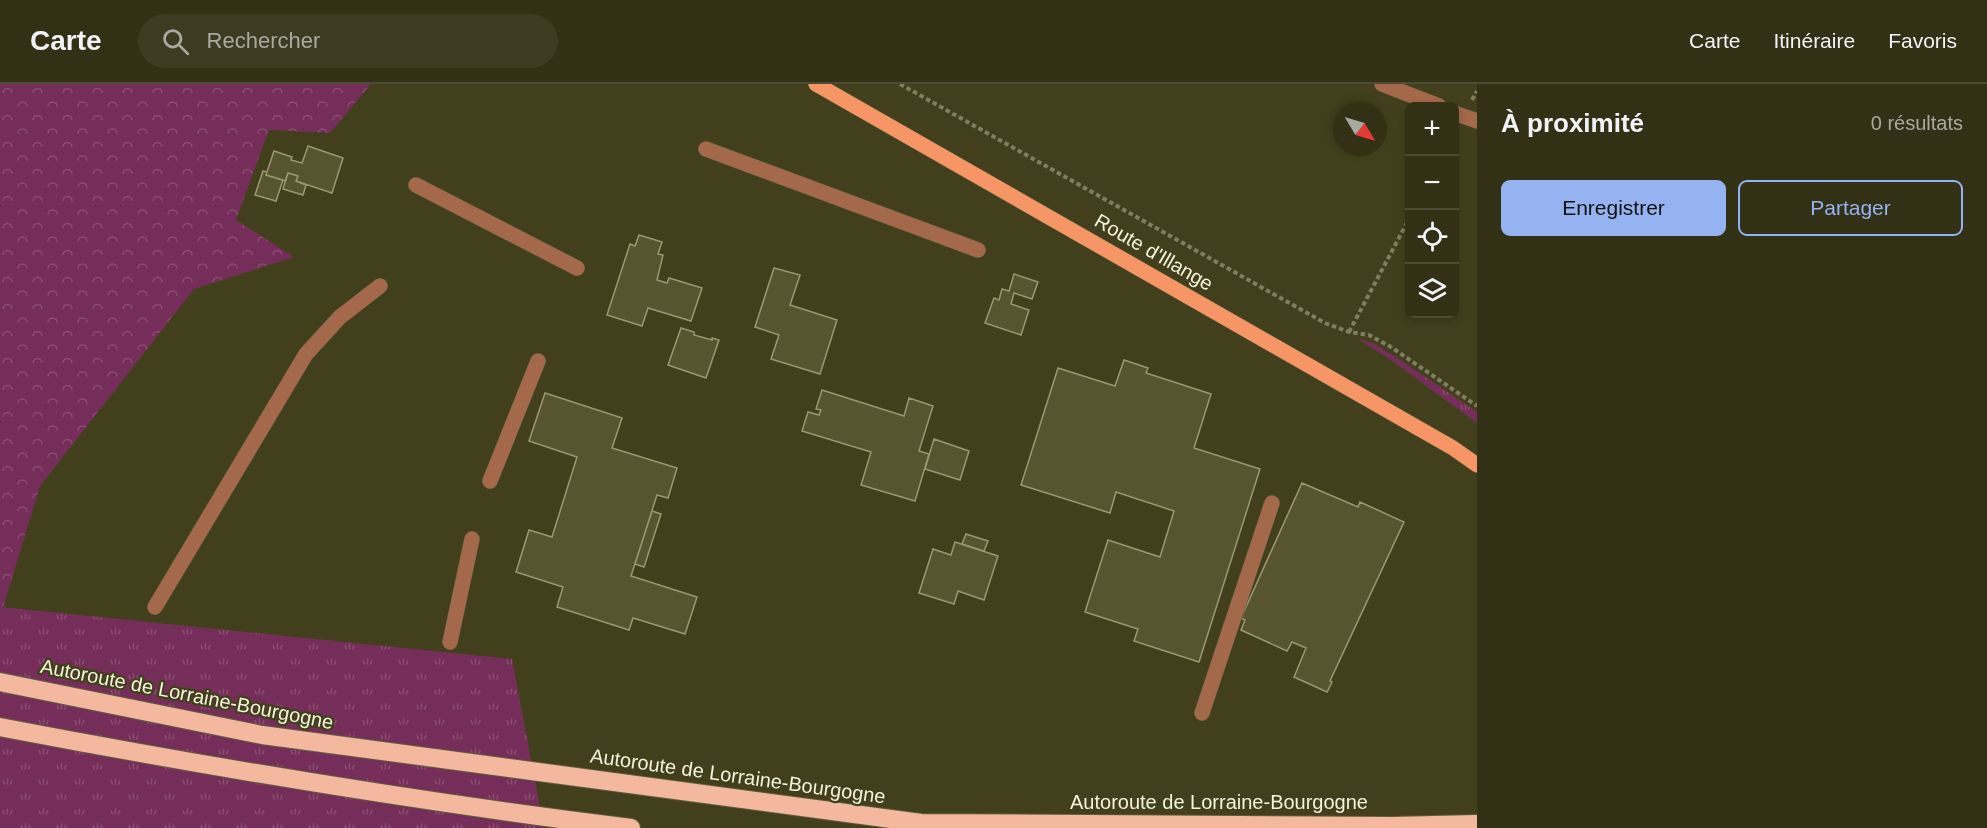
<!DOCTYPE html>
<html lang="fr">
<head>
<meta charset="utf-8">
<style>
  body { margin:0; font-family:Helvetica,sans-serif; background:#3d3c22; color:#f1f3f6 }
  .controls { position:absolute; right:18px; top:18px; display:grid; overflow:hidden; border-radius:9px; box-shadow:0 3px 9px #0003 }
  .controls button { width:54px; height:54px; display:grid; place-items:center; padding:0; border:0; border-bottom:2px solid #4d4b34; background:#323015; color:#f1f3f6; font:30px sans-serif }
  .compass { position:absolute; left:1333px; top:18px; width:54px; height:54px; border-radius:50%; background:#323015; box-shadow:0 3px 9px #0003; rotate:128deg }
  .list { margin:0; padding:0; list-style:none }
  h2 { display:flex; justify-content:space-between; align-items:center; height:78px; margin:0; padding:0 24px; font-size:26px }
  h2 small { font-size:20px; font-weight:400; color:#a8a9a0 }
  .actions { display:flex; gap:12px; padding:18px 24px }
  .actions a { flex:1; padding:14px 0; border:2px solid #95b2f1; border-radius:9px; text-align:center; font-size:21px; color:#95b2f1 }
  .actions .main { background:#95b2f1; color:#111 }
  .icon { flex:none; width:33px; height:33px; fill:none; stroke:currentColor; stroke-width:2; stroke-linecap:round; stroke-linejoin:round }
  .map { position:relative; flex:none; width:1477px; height:744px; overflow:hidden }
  header { display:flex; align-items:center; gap:36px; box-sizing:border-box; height:84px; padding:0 30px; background:#323015; border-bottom:2px solid #4d4b34 }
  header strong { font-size:28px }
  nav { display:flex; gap:33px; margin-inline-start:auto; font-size:21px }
  .search { width:420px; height:54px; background:#3d3c22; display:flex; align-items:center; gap:15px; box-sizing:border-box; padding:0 21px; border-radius:33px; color:#a8a9a0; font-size:22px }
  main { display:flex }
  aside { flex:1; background:#323015 }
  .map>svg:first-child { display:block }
  .grass { fill:url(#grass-tufts) }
  .forest { fill:url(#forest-crowns) }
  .building { fill:#575530; stroke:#9a9871; stroke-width:1.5 }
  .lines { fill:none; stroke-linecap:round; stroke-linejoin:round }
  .minor-casing { stroke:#5e5c3b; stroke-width:16 }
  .major-casing { stroke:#5e5c3b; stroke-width:16 }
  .highway-casing { stroke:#5e5c3b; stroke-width:20 }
  .path { stroke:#7f7e5f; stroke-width:4; stroke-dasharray:4.5 3; stroke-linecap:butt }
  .minor { stroke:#a4684b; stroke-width:15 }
  .major { stroke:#f69566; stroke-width:15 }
  .highway { stroke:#f3b89d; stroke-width:18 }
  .labels { text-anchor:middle; stroke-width:4.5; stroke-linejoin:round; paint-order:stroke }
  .street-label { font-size:20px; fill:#f2f2dd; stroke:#42401c }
</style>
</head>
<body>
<header>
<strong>Carte</strong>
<div class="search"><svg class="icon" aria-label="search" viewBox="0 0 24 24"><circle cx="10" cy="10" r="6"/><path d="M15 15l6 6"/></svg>Rechercher</div>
<nav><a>Carte</a><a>Itinéraire</a><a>Favoris</a></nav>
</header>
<main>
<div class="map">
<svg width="1477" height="744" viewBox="0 0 1477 744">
  <defs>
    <pattern id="grass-tufts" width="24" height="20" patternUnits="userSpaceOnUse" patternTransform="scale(1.5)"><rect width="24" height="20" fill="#752e59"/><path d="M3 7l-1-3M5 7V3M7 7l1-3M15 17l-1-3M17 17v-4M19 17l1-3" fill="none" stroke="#894d70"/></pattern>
    <pattern id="forest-crowns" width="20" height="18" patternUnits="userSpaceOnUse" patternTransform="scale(1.5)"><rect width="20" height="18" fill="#752e59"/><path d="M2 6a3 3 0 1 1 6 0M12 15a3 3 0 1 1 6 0" fill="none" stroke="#894d70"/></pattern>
  </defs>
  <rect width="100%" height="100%" fill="#42401c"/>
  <!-- grass -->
  <path class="grass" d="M1358,255l15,4 23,14 81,55v11l-86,-63z
    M2,523l510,52 32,169h-544v-210z"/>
  <!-- forest -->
  <path class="forest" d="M0,0h371l-41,49 -61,-3 -33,90 58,37 -100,32 -154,197 -40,132z"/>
  <!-- building -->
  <path class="building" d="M308,62l35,12 -11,35 -36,-12 2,-5 -10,-3 -3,8 -19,-6 8,-24 18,6 -1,3 11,3z
    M263,87l4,1 -1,3 17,5 -7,21 -21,-6z
    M288,89l10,3 -2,5 10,4 -3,10 -20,-6z
    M639,151l23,7 -4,12 5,1 -6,25 10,3 2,-5 33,10 -11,33 -43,-13 -6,18 -35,-11 23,-71 5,2z
    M774,184l26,7 -10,30 47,15 -17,54 -49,-15 8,-24 -24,-8z
    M1014,190l24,8 -6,17 -18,-6 -3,11 18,6 -8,25 -36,-12 9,-25 5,2 3,-11 7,2z
    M681,244l13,4v3l18,5v-2l7,2 -13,38 -38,-13z
    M1124,276l24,8 -2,5 65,21 -17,54 66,21 -61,193 -65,-21 4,-12 -53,-17 23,-72 52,17 14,-46 -58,-19 -6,21 -89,-28 37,-117 57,18z
    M822,306l82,26 5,-18 24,8 -14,45 10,3 -14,47 -54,-16 10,-33 -69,-21 6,-19 11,3 2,-5 -5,-1z
    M545,309l77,25 -10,30 65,20 -9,30 -11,-3 -26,81 66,21 -12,37 -52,-16 -4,12 -72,-23 6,-20 -47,-15 13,-42 23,7 25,-80 -48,-16z
    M934,355l35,12 -9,29 -35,-11z
    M1302,399l56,24 2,-5 44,20 -74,159 2,1 -5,10 -33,-15 12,-29 -14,-6 -5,9 -46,-21 4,-10 -4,-2z
    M652,427l9,3 -17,53 -9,-3z
    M966,450l22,7 -4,10 -22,-7z
    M955,458l43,14 -14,44 -26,-9 -4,13 -35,-11 14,-44 18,6z"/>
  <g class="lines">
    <defs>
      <path id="minor" d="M1382,0l57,22
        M1454,29l23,8
        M706,65l272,101
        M416,101l161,83
        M490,397l48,-120
        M155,523l151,-253 34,-37 40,-31
        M450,558l22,-103
        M1202,629l70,-210"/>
      <path id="major" d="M816,0l637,364 24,17"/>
      <path id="highway" d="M0,598l262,53 659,88 471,3 85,-2
        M0,643c209,40 419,75 631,101"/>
    </defs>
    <!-- minor casing -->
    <use href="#minor" class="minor-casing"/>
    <!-- major casing -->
    <use href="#major" class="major-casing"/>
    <!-- highway casing -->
    <use href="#highway" class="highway-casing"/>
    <!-- path -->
    <path class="path" d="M900,0l425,239 24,9 20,3 22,12 86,59
      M1472,16l5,-9
      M1349,248l61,-115"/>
    <!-- minor -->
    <use href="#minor" class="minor"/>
    <!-- major -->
    <use href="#major" class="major"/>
    <!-- highway -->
    <use href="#highway" class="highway"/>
  </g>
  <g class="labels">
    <!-- street labels -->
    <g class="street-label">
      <text transform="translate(1154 168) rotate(30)" y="7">Route d'Illange</text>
      <text transform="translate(187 610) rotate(11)" y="7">Autoroute de Lorraine-Bourgogne</text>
      <text transform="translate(738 692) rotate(8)" y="7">Autoroute de Lorraine-Bourgogne</text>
      <text x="1219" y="725">Autoroute de Lorraine-Bourgogne</text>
    </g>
  </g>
</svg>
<div class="controls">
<button>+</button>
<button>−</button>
<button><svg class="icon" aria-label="locate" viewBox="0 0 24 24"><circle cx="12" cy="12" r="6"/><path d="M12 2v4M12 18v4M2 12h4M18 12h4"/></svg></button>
<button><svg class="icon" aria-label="layers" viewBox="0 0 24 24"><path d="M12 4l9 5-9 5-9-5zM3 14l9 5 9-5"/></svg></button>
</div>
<svg class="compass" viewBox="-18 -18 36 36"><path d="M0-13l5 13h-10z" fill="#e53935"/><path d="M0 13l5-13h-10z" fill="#a8a9a0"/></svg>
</div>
<aside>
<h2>À proximité<small>0 résultats</small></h2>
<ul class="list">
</ul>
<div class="actions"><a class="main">Enregistrer</a><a>Partager</a></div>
</aside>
</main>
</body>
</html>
